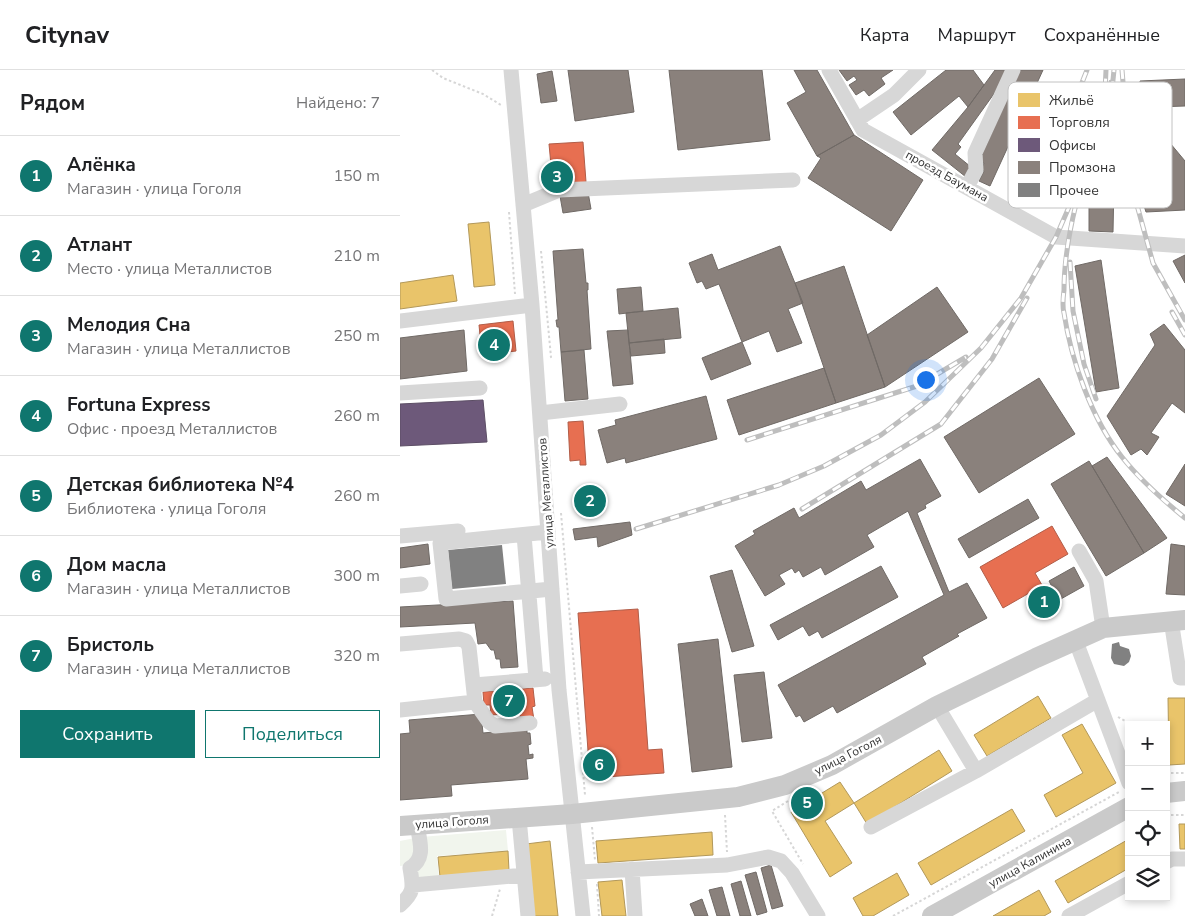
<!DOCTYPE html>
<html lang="ru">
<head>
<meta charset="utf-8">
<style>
  body { margin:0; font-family:"Nunito Sans",sans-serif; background:#f2f2f2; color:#202124 }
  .controls { position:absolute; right:15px; bottom:15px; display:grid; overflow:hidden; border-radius:0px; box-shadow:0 2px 8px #0003 }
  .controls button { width:45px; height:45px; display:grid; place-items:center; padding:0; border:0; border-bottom:1px solid #e0e0e0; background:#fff; color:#202124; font:25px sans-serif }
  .you { position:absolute; left:525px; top:309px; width:18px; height:18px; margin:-12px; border:4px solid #fff; border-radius:50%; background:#1a73e8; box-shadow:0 0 0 8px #1a73e833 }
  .badge { display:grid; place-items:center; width:32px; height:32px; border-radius:50%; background:#0f766e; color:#fff; font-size:16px; font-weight:700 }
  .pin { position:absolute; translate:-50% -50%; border:2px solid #fff; box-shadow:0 1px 5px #0006 }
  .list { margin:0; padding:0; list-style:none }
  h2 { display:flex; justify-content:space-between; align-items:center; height:65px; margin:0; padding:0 20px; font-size:21px }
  h2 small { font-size:16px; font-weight:400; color:#757577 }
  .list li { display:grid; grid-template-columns:32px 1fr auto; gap:15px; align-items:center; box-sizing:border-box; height:80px; padding:0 20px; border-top:1px solid #e0e0e0 }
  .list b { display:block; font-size:19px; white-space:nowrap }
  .list p { margin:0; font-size:16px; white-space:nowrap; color:#757577 }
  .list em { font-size:16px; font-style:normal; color:#757577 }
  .actions { display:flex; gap:10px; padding:15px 20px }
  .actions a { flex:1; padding:11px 0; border:1px solid #0f766e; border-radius:0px; text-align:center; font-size:18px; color:#0f766e }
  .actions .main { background:#0f766e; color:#fff }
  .icon { flex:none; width:28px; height:28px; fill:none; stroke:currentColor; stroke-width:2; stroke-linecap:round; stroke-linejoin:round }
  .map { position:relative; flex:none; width:785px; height:846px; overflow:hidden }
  header { display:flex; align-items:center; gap:30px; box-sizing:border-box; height:70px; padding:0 25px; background:#fff; border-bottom:1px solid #e0e0e0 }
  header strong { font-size:24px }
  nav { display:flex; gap:28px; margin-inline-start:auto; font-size:18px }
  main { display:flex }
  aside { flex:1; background:#fff }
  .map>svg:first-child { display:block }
  .green { fill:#f1f5ed }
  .homes { fill:#e9c46a; stroke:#b2985a }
  .shops { fill:#e76f51; stroke:#b15d48 }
  .offices { fill:#6d597a; stroke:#5c4e65 }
  .industry { fill:#8a817c; stroke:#706a66 }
  .building { fill:#818181 }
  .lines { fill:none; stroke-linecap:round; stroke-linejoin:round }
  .path { stroke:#d6d6d6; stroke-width:2; stroke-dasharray:2.5 2.5; stroke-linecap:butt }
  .minor { stroke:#d7d7d7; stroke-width:15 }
  .major { stroke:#cacaca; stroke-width:20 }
  .rail-casing { stroke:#bebebe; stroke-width:5 }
  .rail { stroke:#fff; stroke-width:3; stroke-dasharray:9; stroke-linecap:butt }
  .labels { text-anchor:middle; stroke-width:5; stroke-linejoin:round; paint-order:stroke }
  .street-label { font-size:12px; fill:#333; stroke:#fff }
  .key { fill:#fff; stroke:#c2c2c2; stroke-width:1 }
  .key-label { font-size:14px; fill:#333 }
</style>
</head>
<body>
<header>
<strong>Citynav</strong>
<nav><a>Карта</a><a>Маршрут</a><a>Сохранённые</a></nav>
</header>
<main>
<aside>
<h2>Рядом<small>Найдено: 7</small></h2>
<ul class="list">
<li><span class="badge">1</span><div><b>Алёнка</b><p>Магазин · улица Гоголя</p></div><em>150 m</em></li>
<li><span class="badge">2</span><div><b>Атлант</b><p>Место · улица Металлистов</p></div><em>210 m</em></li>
<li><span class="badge">3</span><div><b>Мелодия Сна</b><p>Магазин · улица Металлистов</p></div><em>250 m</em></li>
<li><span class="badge">4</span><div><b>Fortuna Express</b><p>Офис · проезд Металлистов</p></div><em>260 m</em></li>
<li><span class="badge">5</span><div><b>Детская библиотека №4</b><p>Библиотека · улица Гоголя</p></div><em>260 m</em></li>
<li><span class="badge">6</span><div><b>Дом масла</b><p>Магазин · улица Металлистов</p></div><em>300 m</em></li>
<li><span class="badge">7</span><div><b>Бристоль</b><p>Магазин · улица Металлистов</p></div><em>320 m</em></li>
</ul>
<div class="actions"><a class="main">Сохранить</a><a>Поделиться</a></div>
</aside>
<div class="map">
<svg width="785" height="846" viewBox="0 0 785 846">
  <rect width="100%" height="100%" fill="#fff"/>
  <!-- green -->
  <path class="green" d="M106,760l2,21 -71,5 2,21 -21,2 -1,-12 4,-30z
    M15,768l2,18 -8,9 -9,1v-25z"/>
  <!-- homes -->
  <path class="homes" d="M89,152l6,63 -21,2 -6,-63z
    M53,205l4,26 -57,8v-26z
    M638,626l13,22 -64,38 -13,-21z
    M768,628h17v66l-16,1z
    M682,654l34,59 -60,34 -12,-22 39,-22 -21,-38z
    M539,680l13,21 -85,53 -13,-21z
    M440,712l14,21 -29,18 27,42 -22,14 -39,-65z
    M612,739l13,22 -94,54 -13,-22z
    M779,754h6v25h-5z
    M312,762l1,23 -115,8 -2,-22z
    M729,769v29l-61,35 -13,-22z
    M150,771l8,75h-24l-8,-72z
    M108,781l1,20 -69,6 -2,-20z
    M497,803l12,22 -36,21h-10l-10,-18z
    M222,810l4,36h-24l-4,-34z
    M639,820l12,22 -7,4h-51z"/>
  <!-- shops -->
  <path class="shops" d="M183,72l3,40 -33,4 -4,-42z
    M113,251l3,30 -34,4 -3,-30z
    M183,351l3,44h-6v-5l-10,1 -2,-39z
    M652,456l16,28 -33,19 18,31 -11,7 -11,-19 -28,16 -23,-41z
    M238,539l10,141 14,-1 2,24 -74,5 -12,-165z
    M133,618l2,18 -3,1 2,13 -14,-1v-6l-29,2 -1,-10h-6l-1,-13z"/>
  <!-- offices -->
  <path class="offices" d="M83,330l4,42 -87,4v-42z"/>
  <!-- industry -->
  <path class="industry" d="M168,0h60l6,42 -59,9z
    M269,0h93l8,70 -92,10z
    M394,0h23l37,65 -37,21 -30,-53 19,-11z
    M439,0h54l-12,8 4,6 -16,12 -5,-6 -8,5 -7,-10 8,-5 -3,-4 -7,5z
    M546,0h27l11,15 -16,22 -9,-11 -48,39 -18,-23z
    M595,0h16l-53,74 3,3 -6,7 16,13 -5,10 -34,-27 36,-43z
    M620,0h23l-53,116 -11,-5 5,-10 -3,-2 3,-6 -5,-2z
    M152,1l5,30 -16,2 -4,-29z
    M785,9v27l-30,1 -15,-25v-1z
    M760,61l25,30v49l-39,2 -6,-19 -6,-45 21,-1v-11z
    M454,65l69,45 -32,51 -83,-53 13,-20 -4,-2z
    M689,112h25l-1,50 -24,-1z
    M188,122l3,17 -28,4 -3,-17z
    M380,176l23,57 -15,6 14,34 -25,9 -8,-21 -27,11 -23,-58 -13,5 -4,-8 -5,2 -8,-20 23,-9 6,16z
    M183,179l3,34h2v7h-1l4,59 -30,3 -2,-25h-2l-1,-7h2l-5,-69z
    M785,185v28l-12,-22z
    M701,190l18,128 -23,4 -21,-126z
    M444,196l41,121 -49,16 -41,-120z
    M241,217l2,24 -24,3 -2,-25z
    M537,217l31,45 -83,55 -18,-52z
    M278,238l3,30 -52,5 -3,-30z
    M764,254l21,26v63l-13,-10 -21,30 8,4 -12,18 -6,-6 -10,6 -24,-39 48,-71 -5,-11z
    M64,260l3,41 -67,8v-41z
    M228,260l5,54 -20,2 -6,-55z
    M264,269l1,14 -34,3 -2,-13z
    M342,272l9,22 -40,16 -9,-22z
    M184,280l4,49 -23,2 -4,-49z
    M424,298l12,35 -97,32 -12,-35z
    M639,308l36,56 -96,59 -35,-56z
    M306,326l11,43 -91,24 -1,-5 -18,5 -9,-33 18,-5 -1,-5z
    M707,387l60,81 -23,15 -52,-87z
    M520,389l21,37 -16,9 1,3 -9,5 32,79 18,-9 20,35 -30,16 2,2 -37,21 4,7 -89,49 -4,-7 -29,16 -4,-7 -4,2 -18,-32 166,-90 -36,-84 -41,24 7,12 -49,28 -4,-8 -18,10 -4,-7 -4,3 -3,-5 -13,7 6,9 -20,12 -30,-50 20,-12 -2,-3 41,-23 5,10 62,-37 5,9z
    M689,391l55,92 -38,23 -55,-92z
    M785,394v42l-19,-12z
    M202,421l1,18 -25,3 -2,-19z
    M628,429l11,19 -70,40 -11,-19z
    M230,452l2,13 -34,12 -1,-10 -22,3 -2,-11z
    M28,474l2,20 -30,4v-20z
    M771,474l14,2v49l-19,-1z
    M481,496l17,31 -76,41 -4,-7 -9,5 -6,-10 -25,14 -8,-15z
    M674,497l10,19 -25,14 -10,-19z
    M332,500l22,76 -22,6 -22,-76z
    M113,531l5,66 -17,1 -1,-9h-4l-2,-9h-3l-5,-7 -8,1 -3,-21 -75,4v-20z
    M318,569l14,128 -40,5 -14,-128z
    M364,602l8,66 -30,4 -8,-67z
    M81,644l2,19 31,-3 13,-4v7h3l1,11 -3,1 1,10 4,-1v4l-7,1 2,20 -77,6 1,11 -52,4v-66l10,-1 -1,-13z
    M371,795l12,41 -11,3 -11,-41z
    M356,802l11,40 -10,3 -12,-40z
    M341,811l10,35h-11l-9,-32z
    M322,817l8,29h-13l-8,-26z
    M302,829l6,17h-13l-5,-12z"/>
  <!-- building -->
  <path class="building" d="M102,475l4,39 -54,5 -4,-39z
    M719,572l1,4 9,3 2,7 -2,6 -5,4 -10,-2 -3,-6 1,-14z"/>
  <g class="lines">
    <!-- path -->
    <path class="path" d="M32,0l11,8 40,16 18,11
      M109,142l6,82
      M141,181l10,106 -2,1
      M161,443l24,282 1,1
      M718,647l14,8
      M766,703h19
      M388,731l-16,10 31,53
      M325,745l2,37
      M766,745h19
      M192,757l3,33
      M197,814l2,32
      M92,846l8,-27
      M493,846l226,-124"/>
    <!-- minor -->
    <path class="minor" d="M111,0l21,235 27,385 24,226
      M429,0l34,60 193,107 129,9
      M457,50l37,-25 25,-25
      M567,117l9,-17 -1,-17 38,-83
      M123,135l36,-15 234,-10
      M0,251l132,-16
      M0,323l80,-5
      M140,343l80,-9
      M148,462l-108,11 6,56 106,-10
      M124,465l12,144
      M0,466l58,-5
      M679,481l17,30 7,47
      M0,516l21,-2
      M771,550l9,58h5
      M675,569l54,144
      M0,574l59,-5 7,2 3,6 6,55 14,20 6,4 35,-3
      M74,615l71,-6
      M537,636l39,65 122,-71
      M0,640l75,-8
      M119,748l9,98
      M471,757l105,-56
      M766,792l6,-3h13
      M232,799l3,47
      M178,802l149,-7 41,-8 13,4 11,12 26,43
      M13,815l111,-10
      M0,835c15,-13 13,-18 10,-37 17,-10 9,-28 7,-44
      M669,846l60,-33"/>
    <!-- major -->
    <path class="major" d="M766,723l19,-2
      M0,756l172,-12 166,-17 47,-12 47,-20 105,-59 99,-48 67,-30 82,-8
      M532,846l197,-109"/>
    <defs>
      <path id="rail" d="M722,0l2,24 13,48
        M711,12l3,40 39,141 32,57
        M712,20l2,-20
        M684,105l21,-83 1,-22
        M643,111l44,-111
        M676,134c-7,29 -12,56 -12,86 -1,8 -2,16 0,23 7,47 28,107 58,144 18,23 41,43 63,61
        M670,192l3,49 11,53 12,35
        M772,242l13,23
        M347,370l170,-54 49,-29
        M402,439l139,-85 51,-65 35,-61
        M236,459l143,-44 45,-19 57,-31 44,-33 56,-54 40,-50 35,-61 29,-67"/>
    </defs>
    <!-- rail casing -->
    <use href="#rail" class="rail-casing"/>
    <!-- rail -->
    <use href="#rail" class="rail"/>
  </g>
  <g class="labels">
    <!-- street labels -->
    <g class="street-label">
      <text transform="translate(547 106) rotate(29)" y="4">проезд Баумана</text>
      <text transform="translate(146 423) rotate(-94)" y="4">улица Металлистов</text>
      <text transform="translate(448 685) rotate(-27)" y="4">улица Гоголя</text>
      <text transform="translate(52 752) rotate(-4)" y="4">улица Гоголя</text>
      <text transform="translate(630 792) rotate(-29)" y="4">улица Калинина</text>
    </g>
  </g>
  <!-- legend -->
  <rect x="608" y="12" width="164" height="126" rx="8" class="key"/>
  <rect x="618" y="23" width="22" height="14" fill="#e9c46a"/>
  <rect x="618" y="46" width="22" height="13" fill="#e76f51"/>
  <rect x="618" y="68" width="22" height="14" fill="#6d597a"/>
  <rect x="618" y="91" width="22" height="13" fill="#8a817c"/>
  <rect x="618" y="113" width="22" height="14" fill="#818181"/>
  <g class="key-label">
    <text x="649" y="35">Жильё</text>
    <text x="649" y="57">Торговля</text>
    <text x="649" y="80">Офисы</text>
    <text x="649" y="102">Промзона</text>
    <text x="649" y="125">Прочее</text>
  </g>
</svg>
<div class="controls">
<button>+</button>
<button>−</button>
<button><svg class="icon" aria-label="locate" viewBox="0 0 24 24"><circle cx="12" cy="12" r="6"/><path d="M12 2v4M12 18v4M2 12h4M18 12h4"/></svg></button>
<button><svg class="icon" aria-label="layers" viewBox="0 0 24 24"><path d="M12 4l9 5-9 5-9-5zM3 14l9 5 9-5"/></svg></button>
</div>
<div class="you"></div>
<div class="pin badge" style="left:644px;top:532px">1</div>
<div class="pin badge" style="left:190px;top:431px">2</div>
<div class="pin badge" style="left:157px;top:107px">3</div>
<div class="pin badge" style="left:94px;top:275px">4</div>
<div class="pin badge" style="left:407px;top:733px">5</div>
<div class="pin badge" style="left:199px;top:695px">6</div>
<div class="pin badge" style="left:109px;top:631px">7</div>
</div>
</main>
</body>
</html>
